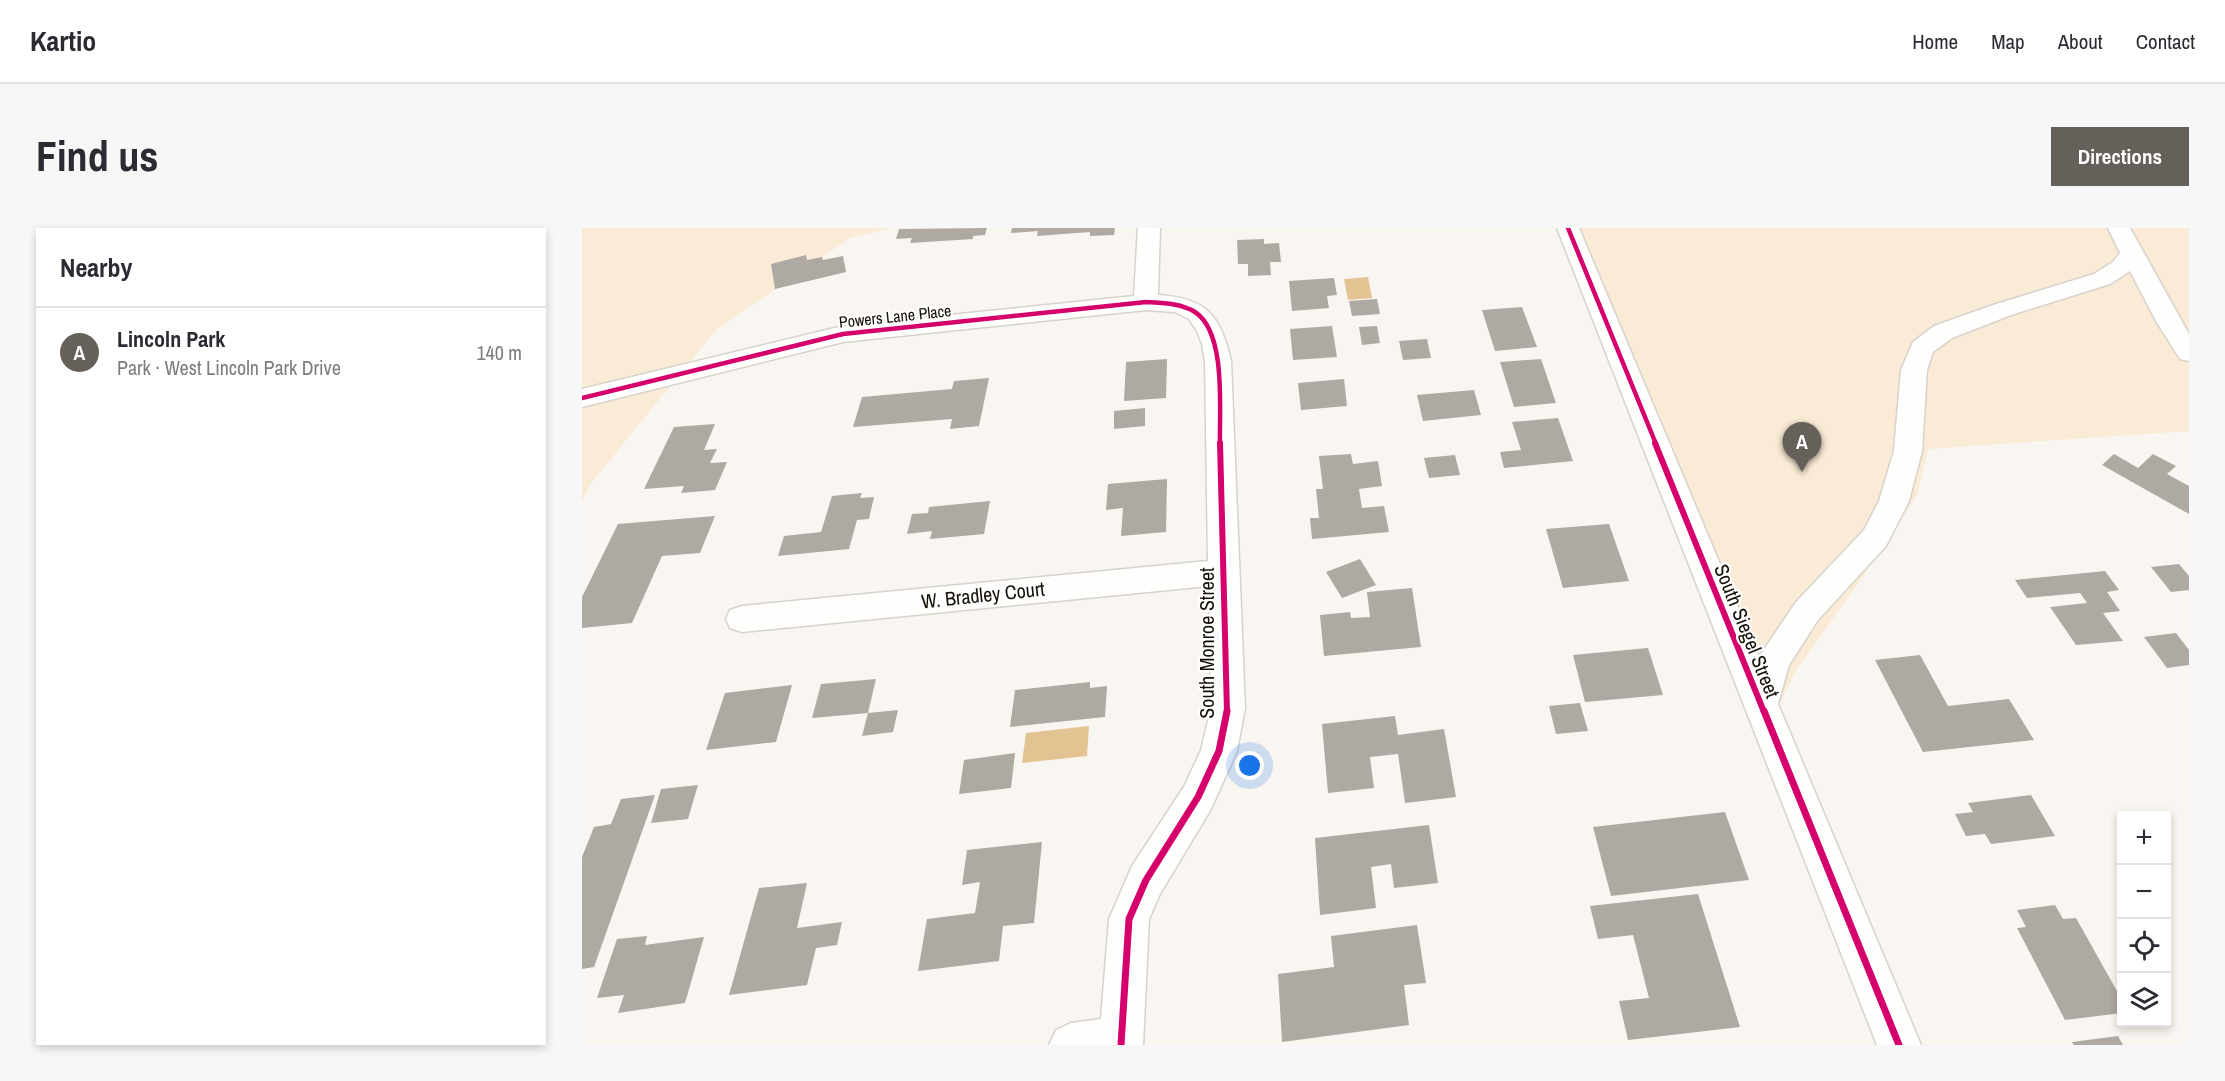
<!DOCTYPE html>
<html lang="en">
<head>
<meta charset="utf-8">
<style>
  body { margin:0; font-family:"Archivo Narrow",sans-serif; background:#f7f7f7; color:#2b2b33 }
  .controls { position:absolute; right:18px; bottom:18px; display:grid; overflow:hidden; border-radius:0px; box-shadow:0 3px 9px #0003 }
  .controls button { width:54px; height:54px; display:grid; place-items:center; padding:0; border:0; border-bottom:2px solid #e1e1e2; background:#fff; color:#2b2b33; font:30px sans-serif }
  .you { position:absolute; left:668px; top:538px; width:21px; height:21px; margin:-15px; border:4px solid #fff; border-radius:50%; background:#1a73e8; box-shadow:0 0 0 9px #1a73e833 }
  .badge { display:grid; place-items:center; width:39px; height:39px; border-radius:50%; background:#656059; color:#fff; font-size:20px; font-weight:700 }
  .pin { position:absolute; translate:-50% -50px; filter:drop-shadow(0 2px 3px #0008) }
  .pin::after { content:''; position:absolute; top:32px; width:21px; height:18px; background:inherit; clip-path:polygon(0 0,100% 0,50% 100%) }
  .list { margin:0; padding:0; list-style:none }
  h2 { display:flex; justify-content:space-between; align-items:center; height:78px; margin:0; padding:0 24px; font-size:26px }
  h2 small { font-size:20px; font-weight:400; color:#7c7c81 }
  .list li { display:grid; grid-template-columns:39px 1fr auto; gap:18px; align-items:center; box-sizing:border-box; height:90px; padding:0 24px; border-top:2px solid #e1e1e2 }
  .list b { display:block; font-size:22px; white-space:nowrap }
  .list p { margin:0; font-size:20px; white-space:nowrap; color:#7c7c81 }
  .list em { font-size:20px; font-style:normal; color:#7c7c81 }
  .icon { flex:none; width:33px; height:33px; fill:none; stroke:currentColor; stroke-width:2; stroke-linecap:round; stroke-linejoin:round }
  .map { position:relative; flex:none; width:1607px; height:817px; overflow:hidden; border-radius:0px }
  header { display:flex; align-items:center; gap:36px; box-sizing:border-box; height:84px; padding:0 30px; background:#fff; border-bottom:2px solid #e1e1e2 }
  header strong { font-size:28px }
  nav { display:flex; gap:33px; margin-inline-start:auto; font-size:21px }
  .intro { display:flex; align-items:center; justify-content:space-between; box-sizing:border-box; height:144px; padding:0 36px }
  h1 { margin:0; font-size:42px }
  .button { padding:15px 27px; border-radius:0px; background:#656059; color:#fff; font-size:21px; font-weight:700 }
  main { display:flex; gap:36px; padding:0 36px }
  aside { flex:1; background:#fff; border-radius:0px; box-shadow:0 3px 9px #0003 }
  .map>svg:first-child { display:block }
  .green { fill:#faebd6 }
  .water { fill:#e4c392 }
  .building { fill:#aea9a2 }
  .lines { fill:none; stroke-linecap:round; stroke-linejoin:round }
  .street-casing { stroke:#d7d2cb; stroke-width:3 }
  .street { fill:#fefefd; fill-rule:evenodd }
  .cycleway-far2-casing { stroke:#fff; stroke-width:8 }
  .cycleway-far1-casing { stroke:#fff; stroke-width:10 }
  .cycleway-casing { stroke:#fff; stroke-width:10 }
  .cycleway-far2 { stroke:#d6006c; stroke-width:4.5 }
  .cycleway-far1 { stroke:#d6006c; stroke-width:6 }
  .cycleway { stroke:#d6006c; stroke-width:7 }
  .labels { text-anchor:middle; stroke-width:4.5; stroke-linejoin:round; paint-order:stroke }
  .far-street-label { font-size:16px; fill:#151007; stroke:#fff }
  .street-label { font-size:20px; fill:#151007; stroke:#fff }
</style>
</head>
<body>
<header>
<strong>Kartio</strong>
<nav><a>Home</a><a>Map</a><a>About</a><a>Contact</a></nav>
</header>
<div class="intro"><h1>Find us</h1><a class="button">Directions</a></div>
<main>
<aside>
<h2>Nearby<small></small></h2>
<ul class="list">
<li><span class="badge">A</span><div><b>Lincoln Park</b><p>Park · West Lincoln Park Drive</p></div><em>140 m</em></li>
</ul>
</aside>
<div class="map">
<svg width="1607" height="817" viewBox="0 0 1607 817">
  <rect width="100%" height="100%" fill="#f9f5f0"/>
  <!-- green -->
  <path class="green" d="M0,0h310l-42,10 -134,92 -124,152 -10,19z
    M996,0h611v203l-261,18 -11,46 -29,46 -91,128 -17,34z"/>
  <!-- water -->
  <path class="water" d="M786,49l4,21 -24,2 -4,-21z
    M507,498l-2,30 -65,7 4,-30z"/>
  <!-- building -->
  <path class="building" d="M405,0l-2,7 -12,1v3l-63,4 2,-5 -16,1 3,-10z
    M430,0h103l-1,7 -24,1v-4l-53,4 1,-5 -27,2z
    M682,11v5l15,-1 2,19h-11l1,13 -23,1v-12h-10l-1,-24z
    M224,27l1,5 15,-3 1,3 20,-4 3,16 -71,17 -4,-25z
    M752,50l3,17 -10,1 2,12 -37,3 -3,-30z
    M795,71l3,15 -28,2 -3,-15z
    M940,79l15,40 -42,4 -13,-41z
    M750,98l5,31 -44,3 -3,-31z
    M795,98l3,17 -18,2 -3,-18z
    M845,111l4,19 -28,2 -4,-19z
    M585,131l-1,39 -42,3 2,-39z
    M959,131l15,44 -42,4 -14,-45z
    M407,150l-10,48 -29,3 2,-10 -99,8 9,-30 90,-8 2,-8z
    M762,151l3,27 -46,4 -3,-27z
    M892,162l7,25 -58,6 -6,-26z
    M563,180v18l-31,3v-18z
    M976,190l15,43 -69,7 -4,-16 21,-2 -9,-28z
    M133,196l-11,26 13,-1 -7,14 17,-1 -12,28 -34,3 3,-7 -40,3 30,-62z
    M769,226l2,10 25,-3 4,25 -23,3 3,19 22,-2 5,26 -77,7 -2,-21h9l-3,-29h7l-4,-33z
    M1532,226l24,14 15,-14 23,12 -9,8 22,12v28l-87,-49z
    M873,227l5,20 -31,3 -5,-20z
    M585,251l-1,53 -45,4 2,-28 -17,2 2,-26z
    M280,265l-2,5 14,-1 -5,22 -12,1 -8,29 -71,7 6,-20 37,-4 11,-36z
    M408,273l-6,33 -54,5 2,-8 -25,3 5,-20 16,-1 1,-6z
    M133,288l-15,37 -38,3 -30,67 -50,5v-31l36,-73z
    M1027,296l20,57 -66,7 -17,-59z
    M778,331l16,26 -34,13 -16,-26z
    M1597,336l10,12v14l-18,2 -20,-25z
    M1523,343l14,19 -12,2 13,19 -17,2 20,28 -47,4 -26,-38 37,-4 -7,-10 -53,5 -12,-18z
    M830,360l9,59 -97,9 -4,-41 30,-3 1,6 19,-1 -3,-25z
    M1594,405l13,17v15l-22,3 -23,-31z
    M1066,420l15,47 -78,7 -12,-47z
    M1338,427l28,51 61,-7 25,41 -111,12 -48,-92z
    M294,451l-8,34 -56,5 9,-34z
    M508,454v6l17,-2 -2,31 -95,10 5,-37z
    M210,457l-16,57 -70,8 19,-57z
    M998,475l8,28 -32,3 -7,-28z
    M316,482l-5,22 -31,4 6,-23z
    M813,488l3,19 46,-6 12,68 -51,6 -7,-49 -28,3 4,31 -46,5 -6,-69z
    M433,525l-4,35 -52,6 5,-34z
    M116,557l-10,34 -37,4 10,-34z
    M73,567l-61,172 -12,2v-112l12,-30 17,-3 10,-25z
    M1449,567l24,41 -64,8 -6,-10 -19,2 -11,-22 18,-2 -5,-9z
    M1143,584l24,68 -138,16 -18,-69z
    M847,597l9,58 -44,5 -3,-24 -20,3 5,41 -56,7 -5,-77z
    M460,614l-8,81 -31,3 -4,35 -81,10 9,-52 48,-6 5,-31 -18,3 5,-35z
    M225,655l-10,45 45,-6 -5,23 -21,3 -9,37 -78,10 30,-107z
    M1116,666l42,133 -112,13 -9,-39 30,-3 -16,-63 -35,4 -8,-33z
    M1473,677l8,14 13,-1 46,82v13l-57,7 -48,-92 9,-1 -9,-17z
    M835,697l9,58 -22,2 5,40 -127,17 -4,-68 56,-7 -3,-31z
    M65,708l-2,9 59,-8 -19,66 -67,10 6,-18 -27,3 20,-59z
    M1536,808l5,9h-49l-2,-3z"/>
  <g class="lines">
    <defs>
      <path id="street" d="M556,0h22l-2,67c49,3 63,21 73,66l14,347 -8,43 -26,58 -51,85 -11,25 -6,126h-94l7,-15 15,-7 30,-4 8,-100 23,-53 53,-81 16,-35 10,-42 -2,-122 -467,46 -12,-4 -4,-9 4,-9 12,-4 466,-45 -3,-200 -3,-17 -5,-13 -8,-12 -14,-7 -29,-2 -303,32 -261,65v-18l261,-63 291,-30z
        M975,0h22l180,429 37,-55 68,-72 15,-29 15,-50 7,-81 12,-28 21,-16 59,-21 101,-31 19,-12 7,-9 -12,-25h22l59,106v27l-9,-2 -24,-38 -26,-50 -20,13 -99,31 -59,23 -19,14 -6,18 -5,81 -13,50 -23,45 -68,74 -29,45 -11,39 143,341h-44z"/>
    </defs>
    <!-- street casing -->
    <use href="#street" class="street-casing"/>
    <!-- street -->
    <use href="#street" class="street"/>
    <defs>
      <path id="cycleway-far2" d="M986,0l88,216
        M0,170l261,-64 303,-32c16,1 35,1 49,10 32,21 24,99 25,132"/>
      <path id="cycleway-far1" d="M638,215l7,269
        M1073,215l109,269"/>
      <path id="cycleway" d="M1182,483l135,334
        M539,817l8,-126 17,-39 52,-83 21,-46 8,-40"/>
    </defs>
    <!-- cycleway-far2 casing -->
    <use href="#cycleway-far2" class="cycleway-far2-casing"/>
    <!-- cycleway-far1 casing -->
    <use href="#cycleway-far1" class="cycleway-far1-casing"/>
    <!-- cycleway casing -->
    <use href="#cycleway" class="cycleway-casing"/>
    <!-- cycleway-far2 -->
    <use href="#cycleway-far2" class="cycleway-far2"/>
    <!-- cycleway-far1 -->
    <use href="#cycleway-far1" class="cycleway-far1"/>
    <!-- cycleway -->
    <use href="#cycleway" class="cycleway"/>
  </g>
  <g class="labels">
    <!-- far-street labels -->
    <g class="far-street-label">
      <text transform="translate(313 88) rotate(-6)" y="6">Powers Lane Place</text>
    </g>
    <!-- street labels -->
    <g class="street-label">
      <text transform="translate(401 367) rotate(-6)" y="7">W. Bradley Court</text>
      <text transform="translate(1165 403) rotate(68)" y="7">South Siegel Street</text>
      <text transform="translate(625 415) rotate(-90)" y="7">South Monroe Street</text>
    </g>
  </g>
</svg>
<div class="controls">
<button>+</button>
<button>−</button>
<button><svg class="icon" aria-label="locate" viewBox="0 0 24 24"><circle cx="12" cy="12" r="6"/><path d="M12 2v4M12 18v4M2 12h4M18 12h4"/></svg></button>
<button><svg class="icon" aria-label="layers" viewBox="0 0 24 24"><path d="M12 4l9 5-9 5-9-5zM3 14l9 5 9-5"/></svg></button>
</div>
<div class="you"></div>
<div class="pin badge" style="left:1220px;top:244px">A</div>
</div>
</main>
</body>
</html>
